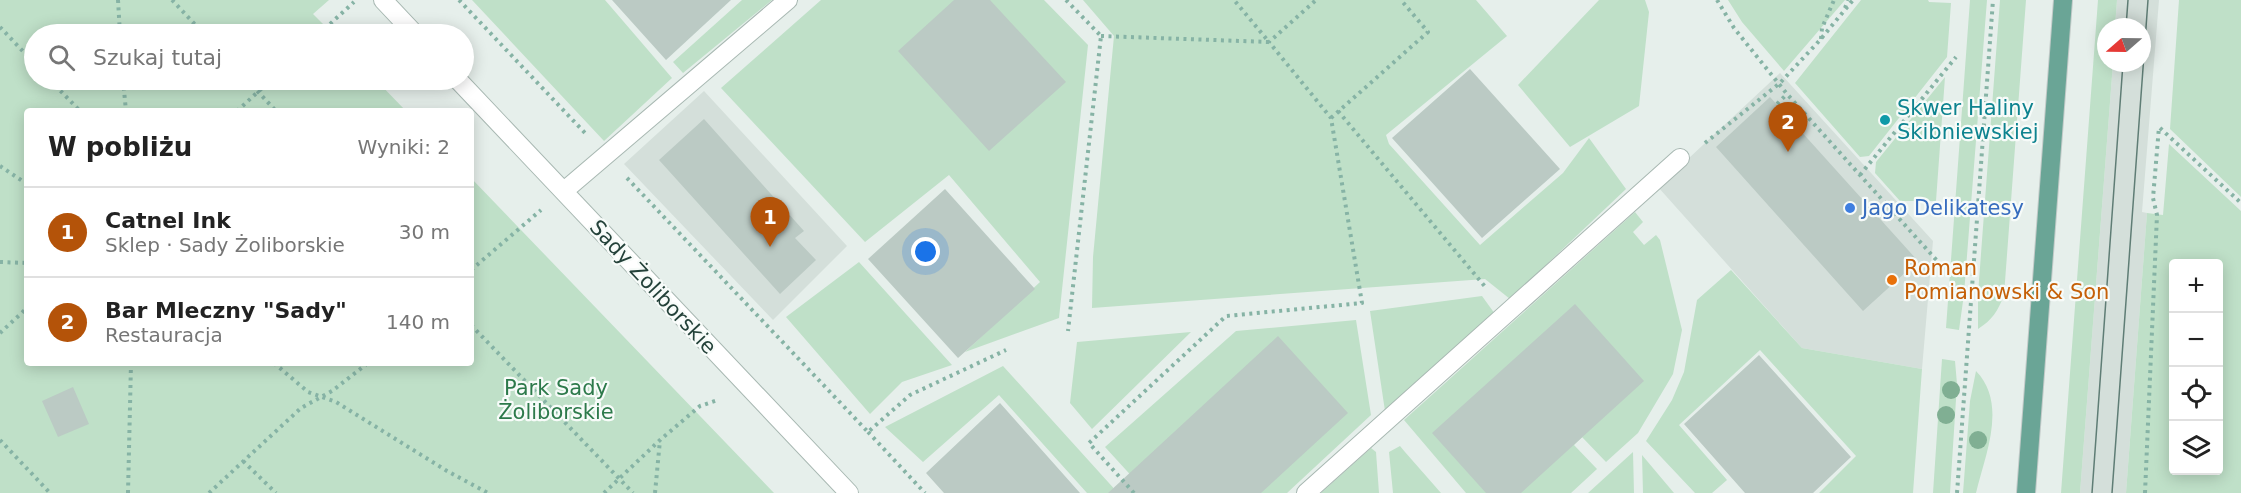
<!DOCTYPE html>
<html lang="pl">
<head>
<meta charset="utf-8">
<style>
  body { margin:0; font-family:"DejaVu Sans",sans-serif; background:#f6f6f6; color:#222 }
  .controls { position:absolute; right:18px; bottom:18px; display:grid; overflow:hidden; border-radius:6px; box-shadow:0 3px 15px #0003 }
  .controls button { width:54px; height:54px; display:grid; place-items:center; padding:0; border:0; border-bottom:2px solid #e0e0e0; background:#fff; color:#222; font:30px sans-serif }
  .compass { position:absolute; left:2097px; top:18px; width:54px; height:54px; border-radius:50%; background:#fff; box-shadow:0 3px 15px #0003; rotate:250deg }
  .you { position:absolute; left:926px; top:252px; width:21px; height:21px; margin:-15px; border:4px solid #fff; border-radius:50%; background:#1a73e8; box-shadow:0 0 0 9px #1a73e833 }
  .badge { display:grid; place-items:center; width:39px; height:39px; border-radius:50%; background:#b45309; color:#fff; font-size:20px; font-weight:700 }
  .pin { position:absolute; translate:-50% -50px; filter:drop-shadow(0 2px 3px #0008) }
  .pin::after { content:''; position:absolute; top:32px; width:21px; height:18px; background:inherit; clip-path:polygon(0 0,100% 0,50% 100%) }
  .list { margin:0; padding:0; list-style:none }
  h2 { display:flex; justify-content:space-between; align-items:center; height:78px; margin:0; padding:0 24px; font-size:26px }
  h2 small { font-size:20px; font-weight:400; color:#767676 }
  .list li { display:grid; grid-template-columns:39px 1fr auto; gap:18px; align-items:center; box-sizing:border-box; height:90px; padding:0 24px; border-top:2px solid #e0e0e0 }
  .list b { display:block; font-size:22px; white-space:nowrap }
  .list p { margin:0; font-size:20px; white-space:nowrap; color:#767676 }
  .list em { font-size:20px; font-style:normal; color:#767676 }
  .icon { flex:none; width:33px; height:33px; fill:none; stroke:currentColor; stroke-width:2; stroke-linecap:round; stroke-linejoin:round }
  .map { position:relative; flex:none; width:2241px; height:493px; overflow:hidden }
  .search { position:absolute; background:#fff; box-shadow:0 3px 15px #0003; left:24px; top:24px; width:450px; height:66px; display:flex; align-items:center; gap:15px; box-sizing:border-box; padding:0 21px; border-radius:33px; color:#767676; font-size:22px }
  .panel { position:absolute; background:#fff; box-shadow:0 3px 15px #0003; left:24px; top:108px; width:450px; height:258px; border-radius:6px }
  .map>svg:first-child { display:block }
  .built { fill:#d4dfda }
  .green { fill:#bfe0c8; fill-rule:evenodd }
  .building { fill:#bbcac4 }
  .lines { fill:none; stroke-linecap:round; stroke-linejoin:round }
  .minor-casing { stroke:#a8b8b2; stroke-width:20 }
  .major-casing { stroke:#c2cac8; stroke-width:20 }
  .path { stroke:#86b3a5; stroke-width:4; stroke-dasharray:3 4.5; stroke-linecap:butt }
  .minor { stroke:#fff; stroke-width:18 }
  .major { stroke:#6aa596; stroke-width:18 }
  .tram { stroke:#5f7d75; stroke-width:1.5 }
  .tree { fill:#80af93 }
  .culture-dot { fill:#0f9aa8; stroke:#f7fbf9; stroke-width:2 }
  .shop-dot { fill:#3f7fe0; stroke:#f7fbf9; stroke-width:2 }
  .food-dot { fill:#e8710a; stroke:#f7fbf9; stroke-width:2 }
  .labels { text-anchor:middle; stroke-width:4.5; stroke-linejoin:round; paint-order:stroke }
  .culture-label { font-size:21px; fill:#0d838f; stroke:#f7fbf9; text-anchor:start }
  .shop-label { font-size:21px; fill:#366cbe; stroke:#f7fbf9; text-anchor:start }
  .food-label { font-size:21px; fill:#c56008; stroke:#f7fbf9; text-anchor:start }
  .street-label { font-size:21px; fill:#24423a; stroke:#f7fbf9 }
  .park-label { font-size:21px; fill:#2d7a4b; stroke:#f7fbf9 }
</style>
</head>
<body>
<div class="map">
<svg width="2241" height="493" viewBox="0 0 2241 493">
  <rect width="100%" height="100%" fill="#e6efeb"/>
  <!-- built -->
  <path class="built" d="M2117,0h42l-17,212 5,1 -21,280h-46l33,-430h29v-36h-27z
    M1780,73l153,168 -11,128 -120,-21 -144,-161z
    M704,91l143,155 -74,74 -149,-156z"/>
  <!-- green -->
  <path class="green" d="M0,0h329l-16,14 20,20h-299v46h342l30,31h-379v252h444v-185l303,315h-774z
    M472,0h133l67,78 -68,63z
    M742,0h30l-89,73 -10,-11z
    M821,0h223l44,45 -29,273 -94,34 75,-70 -91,-107 -84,67 -144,-154z
    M1083,0h393l31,36 -121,99 3,9 91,101 83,-72 26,-35 37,51 -116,110 -25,-20 -393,29 1,-51 21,-221z
    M1599,0h46l4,12 -10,94 -69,41 -52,-62z
    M1728,0h117l-61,71 -42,-49z
    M1861,0h67l1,2 22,1 -4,54 -78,99 -9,1 -65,-74z
    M1970,0h17l-23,294 -5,36 -13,-2z
    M2000,0h26l-22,295c-6,16 -12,25 -26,34v-35z
    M2098,0h19l-2,27h-9v36h7l-33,430h-19z
    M2179,0h62v197l-71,-68z
    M1945,77l-9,124h-36l-25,-28 1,-11z
    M2169,144l72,67v282h-115l21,-280 16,2zM2174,264h44v206h-44z
    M1635,212l8,10 -10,10 11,13 12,-10 4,5 22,90 -9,44 -35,59 -32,29 -24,-25 -8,8 23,24 -26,24h-105l-62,-73z
    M859,262l93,103 -50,17 -32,32 -84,-97z
    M1731,270l71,78 120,21 -9,124h-94l37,-37 -96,-106 -81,75 48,55 -15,13h-17l-49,-52 26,-41 12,-28 13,-72z
    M1482,296l13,18 -110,97 -15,-100z
    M1356,320l15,95 -84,78h-140l-42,-46 131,-116z
    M1191,332l-99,97 -22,-26 7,-61z
    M1942,359l13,2 2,23 -7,109h-17z
    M1003,366l115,127h-31l-88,-98 -76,67 -38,-35z
    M1976,371c32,33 9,84 0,122h-13l7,-92z
    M1400,446l5,6 36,41h-48l-4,-41z
    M1371,448l5,4 3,41h-58z
    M1633,452l1,41h-46z
    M1642,455l32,38h-31z"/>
  <!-- building -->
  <path class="building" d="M612,0h119l-65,60z
    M954,0h36l76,82 -77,69 -91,-100z
    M1470,69l90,100 -78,69 -90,-100z
    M1770,97l148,164 -55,50 -147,-164z
    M704,119l100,112 -9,7 21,22 -36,34 -121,-134z
    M945,189l90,100 -77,69 -90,-99z
    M1575,304l69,77 -123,112h-35l-54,-60z
    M1278,336l70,77 -87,80h-153z
    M1759,355l92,102 -38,36h-68l-61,-69z
    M73,387l16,37 -31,13 -16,-36z
    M1000,403l80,90h-136l-18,-20z"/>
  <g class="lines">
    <defs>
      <path id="minor" d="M383,0l32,34
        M458,80l391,413
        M564,191l224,-191
        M1306,493l374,-335"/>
      <path id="major" d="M2026,493l37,-493"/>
    </defs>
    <!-- minor casing -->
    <use href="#minor" class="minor-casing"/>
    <!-- major casing -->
    <use href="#major" class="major-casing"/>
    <!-- path -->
    <path class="path" d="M118,0l2,34
      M172,0l32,34
      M459,0l126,133
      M1066,0l35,36 -33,295
      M1717,0l17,28 53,66 153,170
      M1845,8l3,-8
      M0,27l34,36
      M319,34l35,-32
      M1101,36l168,6 -35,-42
      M1821,39l1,-11 12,-28
      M50,80l30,31
      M123,80l3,31
      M247,80l29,31
      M1777,104l10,-10
      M237,111l34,-31
      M1338,111l149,178
      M1331,118l97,-86 -27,-32
      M2160,128l81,75
      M1705,143l75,-60 40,-43 33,-40
      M0,166l27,18
      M1860,175l96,-118
      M627,178l241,254 42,-37 96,-45
      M0,262l27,1
      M471,270l70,-60
      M471,325l162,168
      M0,333l27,-25
      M274,363l34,29 28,10 111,69 41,22
      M868,432l57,61
      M0,440l50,53
      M243,461l33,32
      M128,493l3,-130
      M209,493l92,-85 31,-17 36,-28
      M604,493l56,-53 40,-34 18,-6
      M655,493l5,-53
      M1134,493l-45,-50 137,-127 136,-13 -31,-185 -62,-76 47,-42
      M1957,493l36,-493
      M2145,493l12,-278 -4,-17 6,-71"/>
    <!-- minor -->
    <use href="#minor" class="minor"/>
    <!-- major -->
    <use href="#major" class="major"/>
    <!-- tram -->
    <path class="tram" d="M2126,27l2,-27
      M2092,493l31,-430
      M2112,493l36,-493"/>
  </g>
  <!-- trees -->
  <g class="tree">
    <circle cx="1951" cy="390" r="9"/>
    <circle cx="1946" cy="415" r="9"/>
    <circle cx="1978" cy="440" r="9"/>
  </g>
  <!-- markers -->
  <circle class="culture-dot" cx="1885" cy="120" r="6"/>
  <circle class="shop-dot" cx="1850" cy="208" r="6"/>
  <circle class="food-dot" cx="1892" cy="280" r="6"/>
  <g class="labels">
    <!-- culture labels -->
    <g class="culture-label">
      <text x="1897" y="115">Skwer Haliny<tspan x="1897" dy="24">Skibniewskiej</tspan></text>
    </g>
    <!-- shop labels -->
    <g class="shop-label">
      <text x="1862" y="215">Jago Delikatesy</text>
    </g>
    <!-- food labels -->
    <g class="food-label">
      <text x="1904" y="275">Roman<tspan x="1904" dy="24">Pomianowski &amp; Son</tspan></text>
    </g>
    <!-- street labels -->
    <g class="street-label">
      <text transform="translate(653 287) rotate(47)" y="7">Sady Żoliborskie</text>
    </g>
    <!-- park labels -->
    <g class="park-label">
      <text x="556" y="395">Park Sady<tspan x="556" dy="24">Żoliborskie</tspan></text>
    </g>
  </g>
</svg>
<div class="controls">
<button>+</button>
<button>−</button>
<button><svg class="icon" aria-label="locate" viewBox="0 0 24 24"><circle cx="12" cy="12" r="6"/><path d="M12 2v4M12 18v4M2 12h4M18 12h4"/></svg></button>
<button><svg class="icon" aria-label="layers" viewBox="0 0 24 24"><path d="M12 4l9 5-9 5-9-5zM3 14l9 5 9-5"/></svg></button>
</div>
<svg class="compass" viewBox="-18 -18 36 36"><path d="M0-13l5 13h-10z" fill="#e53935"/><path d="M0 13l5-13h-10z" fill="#767676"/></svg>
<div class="you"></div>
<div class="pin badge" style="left:770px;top:247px">1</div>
<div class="pin badge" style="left:1788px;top:152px">2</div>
<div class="search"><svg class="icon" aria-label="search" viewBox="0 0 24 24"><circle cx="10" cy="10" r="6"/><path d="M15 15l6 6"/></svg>Szukaj tutaj</div>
<section class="panel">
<h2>W pobliżu<small>Wyniki: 2</small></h2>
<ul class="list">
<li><span class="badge">1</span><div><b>Catnel Ink</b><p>Sklep · Sady Żoliborskie</p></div><em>30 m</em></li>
<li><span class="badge">2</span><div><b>Bar Mleczny &quot;Sady&quot;</b><p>Restauracja</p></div><em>140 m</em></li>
</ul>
</section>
</div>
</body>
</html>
